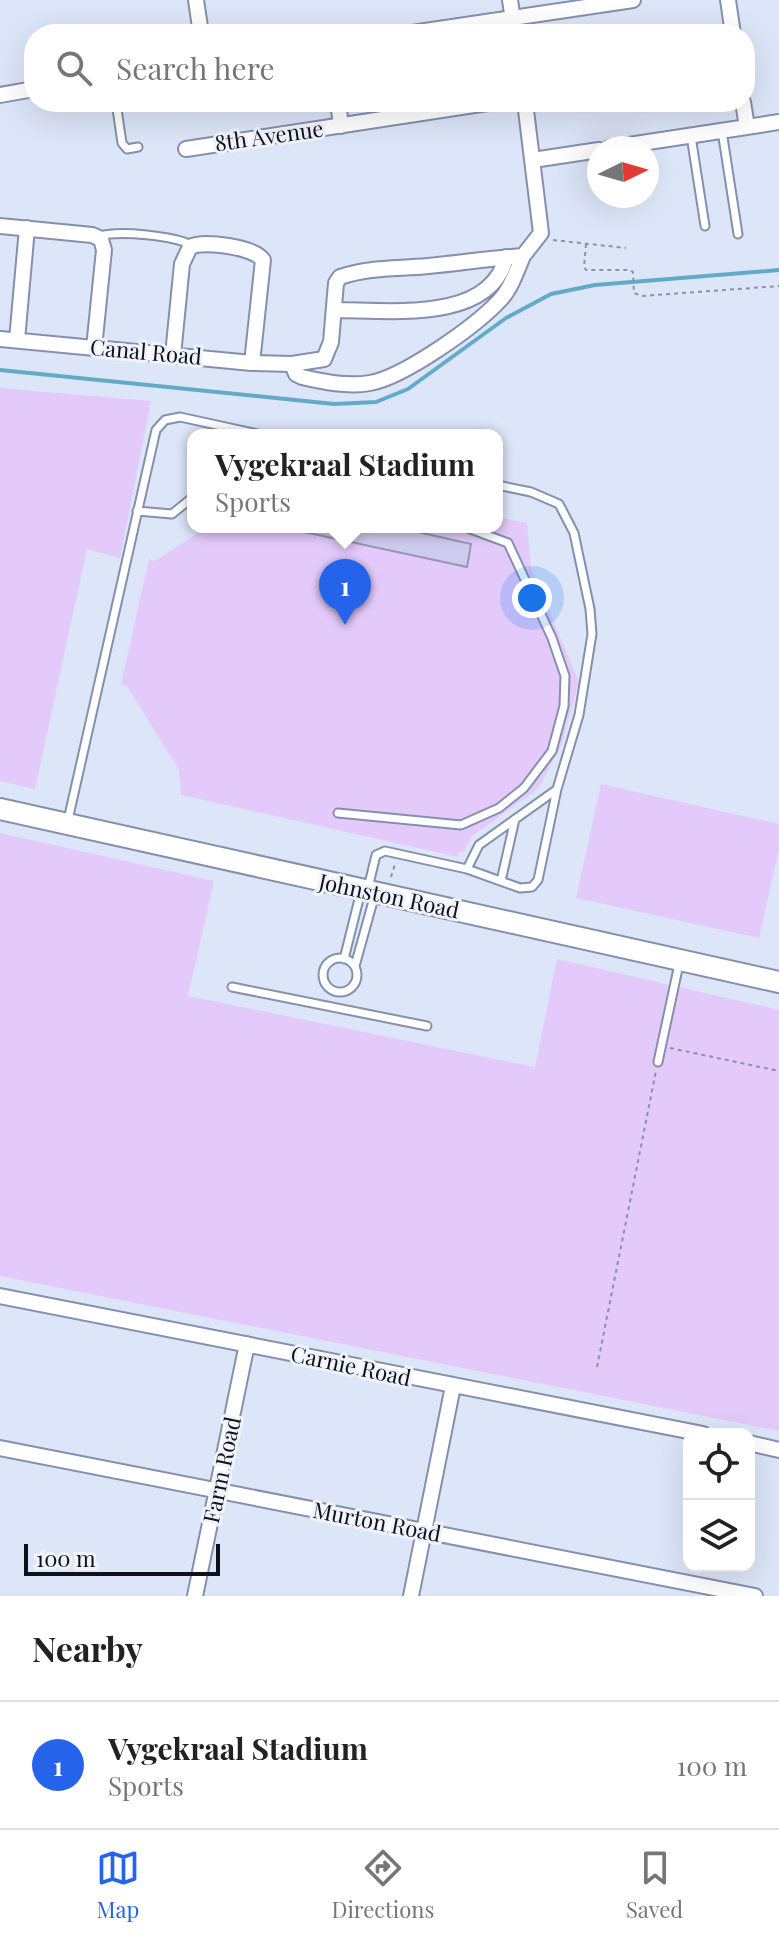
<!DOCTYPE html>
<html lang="en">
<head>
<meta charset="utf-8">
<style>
  body { margin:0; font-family:"Playfair Display",serif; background:#f2f2f2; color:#222 }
  .controls { position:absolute; right:24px; bottom:24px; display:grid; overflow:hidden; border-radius:16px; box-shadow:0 8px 32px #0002 }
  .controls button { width:72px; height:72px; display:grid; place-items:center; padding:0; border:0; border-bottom:2px solid #e0e0e0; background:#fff; color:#222; font:40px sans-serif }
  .compass { position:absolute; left:587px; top:136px; width:72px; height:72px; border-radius:50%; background:#fff; box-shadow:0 8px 32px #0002; rotate:85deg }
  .scale { position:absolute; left:24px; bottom:20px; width:196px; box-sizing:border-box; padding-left:8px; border:4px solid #0c111c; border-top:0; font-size:22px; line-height:28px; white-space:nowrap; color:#0c111c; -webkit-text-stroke:6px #f0f3f9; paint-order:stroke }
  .you { position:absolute; left:532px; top:598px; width:28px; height:28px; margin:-20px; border:6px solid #fff; border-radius:50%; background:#1a73e8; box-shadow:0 0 0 12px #1a73e833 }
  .badge { display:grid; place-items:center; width:52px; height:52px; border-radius:50%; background:#2563eb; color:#fff; font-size:26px; font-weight:700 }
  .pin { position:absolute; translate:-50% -66px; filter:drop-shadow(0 2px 4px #0008) }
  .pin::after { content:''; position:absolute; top:42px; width:28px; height:24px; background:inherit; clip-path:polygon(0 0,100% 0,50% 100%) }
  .popup { position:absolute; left:187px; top:429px; width:316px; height:104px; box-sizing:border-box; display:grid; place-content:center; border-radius:16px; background:#fff; filter:drop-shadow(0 2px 6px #0005); font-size:26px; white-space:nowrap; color:#767676 }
  .popup b { font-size:30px; color:#222 }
  .popup::after { content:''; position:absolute; left:50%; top:100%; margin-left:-16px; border:16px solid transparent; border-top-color:#fff }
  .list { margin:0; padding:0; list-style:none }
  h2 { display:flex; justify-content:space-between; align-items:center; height:104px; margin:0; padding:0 32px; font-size:34px }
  h2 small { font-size:26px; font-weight:400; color:#767676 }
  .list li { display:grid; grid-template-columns:52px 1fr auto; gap:24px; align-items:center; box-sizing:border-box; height:128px; padding:0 32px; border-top:2px solid #e0e0e0 }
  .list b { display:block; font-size:30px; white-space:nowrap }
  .list p { margin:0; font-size:26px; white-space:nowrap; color:#767676 }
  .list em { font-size:26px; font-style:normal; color:#767676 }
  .icon { flex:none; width:44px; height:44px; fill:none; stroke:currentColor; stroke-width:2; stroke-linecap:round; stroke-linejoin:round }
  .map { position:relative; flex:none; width:779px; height:1596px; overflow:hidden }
  .search { position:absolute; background:#fff; box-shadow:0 8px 32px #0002; left:24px; right:24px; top:24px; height:88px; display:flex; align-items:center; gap:20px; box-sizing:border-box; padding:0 28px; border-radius:32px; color:#767676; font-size:30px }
  .sheet { height:232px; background:#fff }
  nav { display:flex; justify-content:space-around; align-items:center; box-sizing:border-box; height:112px; border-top:2px solid #e0e0e0; background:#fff; font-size:22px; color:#767676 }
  nav a { display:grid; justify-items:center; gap:4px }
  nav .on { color:#2563eb }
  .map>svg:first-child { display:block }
  .green { fill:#e3cafa }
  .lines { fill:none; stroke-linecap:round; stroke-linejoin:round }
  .stream { stroke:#62abc8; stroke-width:4 }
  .building { fill:#ceccee; stroke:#9896b7; stroke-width:2 }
  .lane-casing { stroke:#8490ae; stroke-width:11 }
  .street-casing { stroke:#8490ae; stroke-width:18 }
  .secondary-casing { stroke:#8490ae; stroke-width:24 }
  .path { stroke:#8b92a3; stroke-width:2; stroke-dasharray:4 4; stroke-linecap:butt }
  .lane { stroke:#fff; stroke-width:7 }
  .street { stroke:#fff; stroke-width:14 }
  .secondary { stroke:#fff; stroke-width:20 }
  .labels { text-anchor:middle; stroke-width:6; stroke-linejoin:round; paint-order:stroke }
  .street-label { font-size:22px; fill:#0c111c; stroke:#f0f3f9 }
</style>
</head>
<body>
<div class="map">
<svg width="779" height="1596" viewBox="0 0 779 1596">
  <rect width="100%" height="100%" fill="#dde5f9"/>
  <!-- green -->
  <path class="green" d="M0,388l151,13 -31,157 -33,-9 -52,240 -35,-8z
    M497,517l30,6 4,45 48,114 -18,64 -23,43 -66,47 -9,17 -5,-1v5l-277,-62 -2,-25 -52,-84 -6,-1 28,-126 6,2 52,-34h290z
    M601,784l178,40v24l-20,90 -183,-40z
    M0,833l214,48 -26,115 347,71 22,-108 222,51v421l-779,-155z"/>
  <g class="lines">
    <!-- stream -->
    <path class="stream" d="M0,370l334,34 42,-2 32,-13 98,-71 45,-24 44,-9 184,-15"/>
  </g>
  <!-- building -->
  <path class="building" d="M305,527h91l75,17 -4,23 -163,-35z"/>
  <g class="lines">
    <defs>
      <path id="lane" d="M116,102l6,41 5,6 11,-2
        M722,131l16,103
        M691,136l14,90
        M100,236c20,-6 73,0 92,9
        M137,511l35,3 21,-17
        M338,813l123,12 38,-17 25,-20 28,-37 12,-45 1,-30 -13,-38 -44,-95 -43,-16
        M68,820l88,-390 9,-10 15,-3 82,18
        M467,869l12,-24 77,-55
        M501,881l14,-62
        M368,888l8,-33 9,-4 82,18 53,19 12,-1 6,-7 19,-91 22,-74 13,-81 -2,-25 -16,-76 -15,-29 -28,-12 -34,-7
        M323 975a17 17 0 1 1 34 0a17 17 0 1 1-34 0Z
        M344,959l17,-68
        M355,966l20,-72
        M232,987l195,39
        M658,1062l21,-98"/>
      <path id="street" d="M196,0l5,34
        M510,0l5,34
        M728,0l5,34
        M405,34l228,-34
        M0,95l34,-6
        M338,102l3,24
        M743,102l4,25
        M609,148l170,-26
        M186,149l308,-47
        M533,160l66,-10
        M0,226l92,9 9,4 3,11 -10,98
        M335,310c51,0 156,14 171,-53
        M0,339l252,24 40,1 32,-5 7,-17 5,-59 4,-6c29,-10 58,-8 88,-11 32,-3 63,-8 95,-10l18,-23 -16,-131
        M17,340l10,-112
        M173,355l9,-91 8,-17c14,-7 64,0 73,13l-11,103
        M292,364l4,10 6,3c21,5 46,10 68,6 34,-6 106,-57 130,-83 11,-11 17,-30 23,-44
        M0,1296l703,138
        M749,1443l30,7
        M0,1448l755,148
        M195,1596l52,-252
        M411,1596l42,-210"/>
      <path id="secondary" d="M0,809l779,173"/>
    </defs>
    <!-- lane casing -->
    <use href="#lane" class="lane-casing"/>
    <!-- street casing -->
    <use href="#street" class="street-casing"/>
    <!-- secondary casing -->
    <use href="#secondary" class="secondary-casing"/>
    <!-- path -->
    <path class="path" d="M553,240l73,8
      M586,244l-2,23 2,3h44l3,2 1,21 8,3 137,-10
      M391,877l4,-13
      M670,1048l109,23
      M597,1367l59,-296"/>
    <!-- lane -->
    <use href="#lane" class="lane"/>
    <!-- street -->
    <use href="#street" class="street"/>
    <!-- secondary -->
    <use href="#secondary" class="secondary"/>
  </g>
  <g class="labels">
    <!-- street labels -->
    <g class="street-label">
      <text transform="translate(269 136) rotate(-8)" y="8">8th Avenue</text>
      <text transform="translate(146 352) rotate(5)" y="8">Canal Road</text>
      <text transform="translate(389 896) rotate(12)" y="8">Johnston Road</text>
      <text transform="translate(351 1366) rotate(12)" y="8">Carnie Road</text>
      <text transform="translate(222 1470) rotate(-78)" y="8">Farm Road</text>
      <text transform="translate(377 1522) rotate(11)" y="8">Murton Road</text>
    </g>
  </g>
</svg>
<div class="controls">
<button><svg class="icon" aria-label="locate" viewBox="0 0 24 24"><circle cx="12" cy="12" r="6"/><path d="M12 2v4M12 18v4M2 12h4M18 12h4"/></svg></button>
<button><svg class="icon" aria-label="layers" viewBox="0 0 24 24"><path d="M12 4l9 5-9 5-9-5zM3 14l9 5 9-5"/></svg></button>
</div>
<svg class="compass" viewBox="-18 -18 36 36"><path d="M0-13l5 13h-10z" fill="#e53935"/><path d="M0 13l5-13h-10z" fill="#767676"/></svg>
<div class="scale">100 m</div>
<div class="you"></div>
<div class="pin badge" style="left:345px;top:625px">1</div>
<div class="popup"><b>Vygekraal Stadium</b>Sports</div>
<div class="search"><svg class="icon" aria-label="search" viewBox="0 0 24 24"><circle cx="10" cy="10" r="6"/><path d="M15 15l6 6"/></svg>Search here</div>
</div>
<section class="sheet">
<h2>Nearby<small></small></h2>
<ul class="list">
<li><span class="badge">1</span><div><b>Vygekraal Stadium</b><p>Sports</p></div><em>100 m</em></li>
</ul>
</section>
<nav>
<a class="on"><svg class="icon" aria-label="map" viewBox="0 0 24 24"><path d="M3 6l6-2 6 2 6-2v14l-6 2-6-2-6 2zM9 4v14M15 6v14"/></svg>Map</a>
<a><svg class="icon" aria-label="directions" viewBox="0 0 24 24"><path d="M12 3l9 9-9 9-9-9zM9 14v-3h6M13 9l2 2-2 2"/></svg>Directions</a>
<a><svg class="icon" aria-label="saved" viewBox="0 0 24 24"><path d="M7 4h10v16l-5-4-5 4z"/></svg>Saved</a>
</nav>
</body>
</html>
